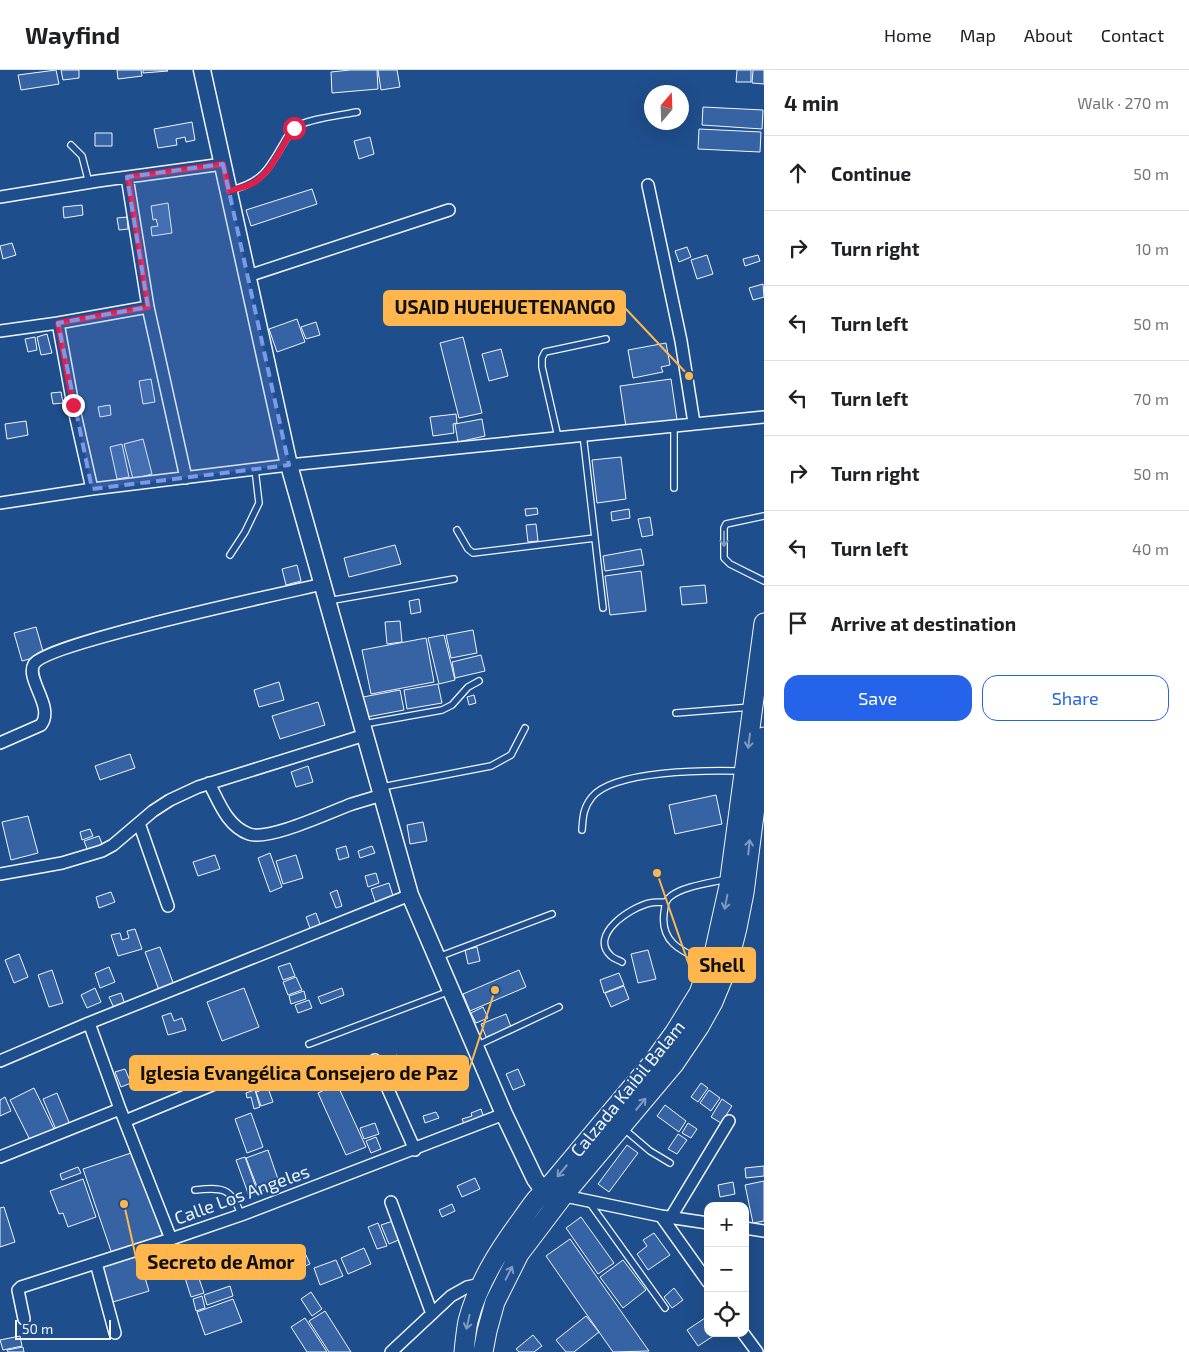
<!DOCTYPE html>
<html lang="en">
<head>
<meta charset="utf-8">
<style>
  body { margin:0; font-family:"Exo 2",sans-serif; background:#f2f2f2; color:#202124 }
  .controls { position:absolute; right:15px; bottom:15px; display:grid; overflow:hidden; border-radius:10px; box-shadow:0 5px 20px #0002 }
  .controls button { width:45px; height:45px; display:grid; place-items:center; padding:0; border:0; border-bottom:1px solid #e0e0e0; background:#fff; color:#202124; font:25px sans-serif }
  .compass { position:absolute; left:644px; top:15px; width:45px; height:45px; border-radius:50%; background:#fff; box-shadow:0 5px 20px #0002; rotate:19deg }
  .scale { position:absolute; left:15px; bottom:12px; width:96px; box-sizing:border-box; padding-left:5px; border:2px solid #f2f6ff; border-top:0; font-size:14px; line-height:18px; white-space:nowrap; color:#f2f6ff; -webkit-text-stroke:4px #1f4e8c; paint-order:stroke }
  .stop { position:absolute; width:15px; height:15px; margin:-11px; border:4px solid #e11d48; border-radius:50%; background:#fff }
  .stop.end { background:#e11d48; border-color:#fff; box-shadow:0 1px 5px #0008 }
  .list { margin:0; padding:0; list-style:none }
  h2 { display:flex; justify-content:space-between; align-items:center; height:65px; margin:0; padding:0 20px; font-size:21px }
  h2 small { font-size:16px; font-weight:400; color:#757577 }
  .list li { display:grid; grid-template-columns:32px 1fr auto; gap:15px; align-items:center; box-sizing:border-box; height:75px; padding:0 20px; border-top:1px solid #e0e0e0 }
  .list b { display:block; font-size:19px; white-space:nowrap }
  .list em { font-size:16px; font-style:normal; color:#757577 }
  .actions { display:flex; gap:10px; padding:15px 20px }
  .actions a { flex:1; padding:11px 0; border:1px solid #2563eb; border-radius:15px; text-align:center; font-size:18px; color:#2563eb }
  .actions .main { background:#2563eb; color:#fff }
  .icon { flex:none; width:28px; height:28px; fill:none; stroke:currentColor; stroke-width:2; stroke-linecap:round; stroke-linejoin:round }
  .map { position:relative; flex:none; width:764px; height:1282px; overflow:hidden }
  header { display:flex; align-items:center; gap:30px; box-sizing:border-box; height:70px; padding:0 25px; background:#fff; border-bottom:1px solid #e0e0e0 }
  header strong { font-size:24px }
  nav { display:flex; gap:28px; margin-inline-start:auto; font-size:18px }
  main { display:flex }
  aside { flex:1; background:#fff }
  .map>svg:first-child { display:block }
  .building { fill:#3563a3; stroke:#f2f6ff }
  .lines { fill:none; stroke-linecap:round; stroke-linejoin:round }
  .lane-casing { stroke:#f2f6ff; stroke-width:8 }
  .street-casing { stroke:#f2f6ff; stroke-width:14 }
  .secondary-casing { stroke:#f2f6ff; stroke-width:19 }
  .primary-casing { stroke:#f2f6ff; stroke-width:21 }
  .lane { stroke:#1f4e8c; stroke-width:5.5 }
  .street { stroke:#1f4e8c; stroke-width:11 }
  .secondary { stroke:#1f4e8c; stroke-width:16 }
  .primary { stroke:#1f4e8c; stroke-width:19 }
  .oneway { stroke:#7e9ac0 }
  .route { stroke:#e11d48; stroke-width:6 }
  .marked { fill:#7d9aea; fill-opacity:0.2; stroke:#7d9aea; stroke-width:4; stroke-dasharray:10 6; stroke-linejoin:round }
  .labels { text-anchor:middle; stroke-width:4; stroke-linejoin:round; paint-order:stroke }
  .street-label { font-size:18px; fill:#f2f6ff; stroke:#1f4e8c }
  .leader { fill:none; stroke:#ffb74d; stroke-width:2 }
  .callout-dot { fill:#ffb74d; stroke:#1f4e8c; stroke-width:2 }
  .callout { fill:#ffb74d; stroke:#ffb74d; stroke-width:2 }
  .callout-label { font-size:19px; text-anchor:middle; font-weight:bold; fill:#111 }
</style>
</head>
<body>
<header>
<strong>Wayfind</strong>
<nav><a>Home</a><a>Map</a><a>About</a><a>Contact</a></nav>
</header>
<main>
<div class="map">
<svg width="764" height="1282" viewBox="0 0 764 1282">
  <rect width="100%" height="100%" fill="#1f4e8c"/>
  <!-- building -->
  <path class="building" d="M56,0l3,14 -38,6 -3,-15z
    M61,0h18v8l-16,2z
    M117,0h24l1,6 -24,3z
    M143,0h24l1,1 -25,2z
    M350,0h27l1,19 -46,4 -1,-21z
    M378,0h19l3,17 -19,3z
    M737,0h14v12h-15z
    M753,0h11v14l-12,-1z
    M703,37l60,3 -1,19 -60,-4z
    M192,52l3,18 -9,2 -1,-5 -9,2 1,6 -19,3 -4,-19z
    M699,59l62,3 -1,20 -62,-3z
    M95,63h17v13h-17z
    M370,67l4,17 -15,5 -5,-18z
    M312,119l5,15 -66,22 -5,-16z
    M168,133l4,30 -20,3 -1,-9 7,-1 -2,-7 -3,1 -2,-14z
    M82,135l1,10 -19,3 -1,-11z
    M127,147l1,12 -9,1 -2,-12z
    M12,173l4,12 -13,4 -3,-13z
    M687,177l4,10 -12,5 -4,-11z
    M707,185l6,19 -16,5 -6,-19z
    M758,185l2,6 -15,5 -2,-7z
    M763,214l1,13 -11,3 -4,-12z
    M297,249l8,23 -28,10 -8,-23z
    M316,252l4,13 -14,4 -5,-12z
    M47,264l5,19 -11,2 -4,-18z
    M35,267l2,13 -9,2 -3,-13z
    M463,267l19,76 -23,5 -19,-75z
    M666,273l4,22 -9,2 2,5 -30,6 -5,-28z
    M501,279l7,27 -19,5 -7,-27z
    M151,309l4,23 -12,2 -4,-23z
    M671,309l6,41 -51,7 -6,-41z
    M61,322l2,11 -10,1 -2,-11z
    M110,335l1,10 -11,2 -2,-10z
    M456,344l1,9 -4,1 1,9 -21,3 -3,-19z
    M482,349l3,17 -27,6 -3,-18z
    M26,351l2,14 -21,4 -2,-15z
    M143,369l9,35 -19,5 -9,-35z
    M122,374l7,33 -12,2 -7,-32z
    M621,387l5,42 -29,4 -5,-43z
    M537,438l1,6 -12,2 -1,-7z
    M629,439l1,9 -18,3 -1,-9z
    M650,447l3,18 -11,2 -4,-18z
    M536,454l2,17 -10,1 -2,-17z
    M395,475l6,19 -52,13 -5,-19z
    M641,479l3,16 -39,6 -2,-15z
    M297,495l4,16 -15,4 -4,-16z
    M641,501l5,40 -36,4 -5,-39z
    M705,515l2,18 -25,2 -2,-18z
    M419,529l2,13 -10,2 -2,-13z
    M400,551l2,21 -15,2 -2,-22z
    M36,557l8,28 -22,6 -8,-28z
    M473,560l4,23 -26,5 -5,-23z
    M444,565l11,45 -16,4 -11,-46z
    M426,568l8,44 -63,12 -9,-44z
    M481,585l4,16 -30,7 -3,-16z
    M279,612l5,18 -25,7 -5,-17z
    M438,614l4,19 -35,6 -3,-19z
    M400,620l4,20 -37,7 -4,-20z
    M474,625l2,8 -7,2 -2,-8z
    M318,632l7,23 -45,14 -8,-23z
    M130,684l5,14 -35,12 -5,-14z
    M308,696l5,16 -17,5 -5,-15z
    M716,725l6,29 -47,10 -6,-29z
    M28,746l10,37 -27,7 -9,-38z
    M423,752l4,19 -17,3 -3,-19z
    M90,759l3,7 -11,4 -2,-8z
    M99,766l5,13 -15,5 -5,-13z
    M346,776l3,11 -10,3 -3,-11z
    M372,776l3,7 -15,5 -2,-7z
    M270,783l12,34 -12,5 -12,-34z
    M215,785l5,14 -22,7 -5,-14z
    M296,785l7,23 -20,6 -7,-23z
    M376,803l3,10 -11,4 -3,-11z
    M389,813l5,16 -18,5 -5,-15z
    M337,820l5,16 -6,2 -6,-15z
    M111,822l4,10 -16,6 -3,-11z
    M316,843l5,14 -10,4 -5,-14z
    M135,859l7,20 -24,7 -7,-21 9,-2 2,7 7,-2 -2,-7z
    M160,877l15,41 -15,5 -15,-41z
    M477,877l3,14 -12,3 -3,-14z
    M648,880l8,29 -18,4 -7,-29z
    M19,884l9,23 -14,6 -9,-23z
    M290,893l5,13 -12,4 -5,-13z
    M109,897l6,15 -15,6 -5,-15z
    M52,900l11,33 -14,4 -11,-32z
    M519,900l7,17 -56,24 -7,-17z
    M619,903l5,12 -20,8 -4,-13z
    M296,907l6,13 -14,5 -5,-13z
    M624,916l5,13 -18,8 -6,-14z
    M95,918l6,14 -14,6 -6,-13z
    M244,918l15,39 -37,14 -15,-39z
    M342,918l2,7 -23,9 -3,-7z
    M304,921l2,8 -15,5 -2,-8z
    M121,923l4,11 -11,4 -5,-11z
    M309,930l3,8 -14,5 -3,-8z
    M483,937l5,11 -12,5 -5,-10z
    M171,943l3,8 8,-3 4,12 -18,5 -6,-19z
    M506,944l5,13 -25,10 -5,-13z
    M397,985l6,16 -18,6 -6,-15z
    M125,999l6,14 -10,4 -6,-15z
    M518,999l7,16 -12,5 -7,-16z
    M701,1013l7,5 -10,14 -7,-5z
    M337,1014l29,63 -20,8 -28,-62z
    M34,1018l21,43 -24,11 -21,-42z
    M268,1018l5,14 -12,4 -5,-14z
    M255,1020l5,17 -6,2 -3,-12 -4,1 -1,-5z
    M709,1020l11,8 -9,13 -11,-8z
    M57,1023l14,34 -14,5 -14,-33z
    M5,1027l6,14 -11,5v-16z
    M722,1029l10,7 -11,17 -10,-6z
    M665,1035l21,16 -7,11 -22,-16z
    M481,1039l4,12 -19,7 -4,-9 10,-3 -1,-3z
    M436,1042l3,6 -14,5 -2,-7z
    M251,1043l12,34 -16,6 -12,-34z
    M375,1053l4,11 -15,5 -4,-11z
    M688,1053l9,6 -6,9 -9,-5z
    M678,1064l9,6 -10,14 -9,-5z
    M376,1067l5,12 -10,4 -5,-12z
    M627,1075l11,8 -29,39 -11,-8z
    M268,1080l12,35 -21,7 -13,-34z
    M134,1082l30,88 -51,17 -30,-88z
    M245,1087l13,36 -9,3 -13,-36z
    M764,1096v10l-18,2 -1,-10z
    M78,1097l3,6 -19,7 -2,-6z
    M475,1108l5,11 -18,8 -5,-11z
    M83,1109l13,38 -28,10 -5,-14 -4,1 -9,-23z
    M764,1111v40l-11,2 -8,-38z
    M733,1112l2,12 -15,3 -2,-12z
    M452,1134l3,7 -13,6 -3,-7z
    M4,1137l11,35 -15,5v-39z
    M581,1147l33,46 -16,11 -32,-46z
    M393,1151l8,18 -12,5 -8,-19z
    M378,1153l9,23 -10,3 -9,-22z
    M654,1163l16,22 -22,15 -11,-16 10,-8 -4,-6z
    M570,1169l79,112 -36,1 -67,-96z
    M364,1178l7,16 -23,10 -7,-16z
    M305,1183l5,11 -12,5 -4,-11z
    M138,1185l11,36 -36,11 -12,-36z
    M336,1190l7,16 -23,9 -6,-17z
    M623,1190l23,30 -23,18 -23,-31z
    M194,1194l10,29 -13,4 -9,-29z
    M230,1216l3,10 -26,9 -3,-10z
    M674,1218l9,12 -11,8 -8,-11z
    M311,1222l11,17 -10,7 -11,-17z
    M202,1226l3,12 -9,3 -3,-12z
    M233,1229l9,23 -37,13 -8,-23z
    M325,1241l26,41h-22l-20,-31z
    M586,1246l13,16 -25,20h-8l-10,-12z
    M708,1246v17h10l-20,13 -11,-16z
    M305,1248l22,34h-20l-16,-25z
    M533,1265l9,11 -8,6h-15l-3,-3z
    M20,1266l2,10 -19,4 -3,-10z
    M23,1277l1,5h-16l-1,-2z"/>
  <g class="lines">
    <defs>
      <path id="lane" d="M71,75l11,11 7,27
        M231,120c31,-8 37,-20 52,-46 3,-5 7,-13 11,-16 12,-9 48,-13 63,-16
        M674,355v63
        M583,364l20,174
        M558,367l-16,-70v-9l3,-6 61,-13
        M764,446l-38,8 -2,4v30l6,6 34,17
        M457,460l11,19 5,4 122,-15
        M230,485l15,-23 14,-29 -4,-34
        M328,531l126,-22
        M676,643l75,-6
        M364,654l78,-14 10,-5 16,-18 11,-6
        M382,717l109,-21 20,-11 14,-27
        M582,760c1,-13 1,-22 10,-33 22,-27 116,-27 150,-26
        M438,887l114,-43
        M622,892c-3,-2 -8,-3 -11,-6 -23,-21 20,-49 39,-53 5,-1 11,-1 16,-1
        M707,893c-23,-11 -47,-19 -43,-50 1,-7 1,-13 7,-17 13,-10 40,-13 55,-17
        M309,974l141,-53
        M476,976l83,-39
        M623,1058l27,23 20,12
        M195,1120c26,-3 37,-3 46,25
        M589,1132l76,106"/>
      <path id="street" d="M127,107l21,130 38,171
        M648,115l33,156 13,82
        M0,127l98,-16 125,-17
        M248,206l201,-66
        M58,253l15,82 19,84
        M0,261l58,-8 90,-16
        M0,433l92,-14 197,-24 475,-48
        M0,673l41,-18c14,-18 -16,-46 -7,-61 13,-21 250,-71 289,-80
        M209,713c10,19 18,43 40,51 20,7 81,-22 103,-30 10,-3 20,-6 30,-9
        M139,753l29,83
        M0,804l62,-11 40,-12 11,-6 40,-34 17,-11 28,-13 167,-52
        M89,953l31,86 51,130
        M375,990l40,90
        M0,991l89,-38 321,-128
        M125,1051l109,-45
        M0,1087l120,-48
        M560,1125l101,21 47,7
        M391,1132l41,112
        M661,1146l47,66
        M671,1147l58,-96
        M745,1158l19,3
        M96,1193l19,70
        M24,1249l-6,-29 3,-3 150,-48 70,-24 263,-101
        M743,1263l14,19
        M391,1282l60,-56 16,-9 14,-3"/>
      <path id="secondary" d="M202,0l87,395 121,430 94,219 31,65 8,11"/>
      <path id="primary" d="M464,1282c1,-10 2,-21 4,-31 10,-38 31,-71 54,-102 9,-13 18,-26 30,-36l102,-122 21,-29 24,-39 16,-44 14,-63 35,-263
        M483,1282l4,-21 8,-29 24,-48 44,-58 111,-132 25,-37 14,-25 14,-34 10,-40 7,-35 20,-156"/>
    </defs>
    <!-- lane casing -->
    <use href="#lane" class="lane-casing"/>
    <!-- street casing -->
    <use href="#street" class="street-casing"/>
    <!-- secondary casing -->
    <use href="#secondary" class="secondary-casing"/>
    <!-- primary casing -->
    <use href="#primary" class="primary-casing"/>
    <!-- lane -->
    <use href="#lane" class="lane"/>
    <!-- street -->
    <use href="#street" class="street"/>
    <!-- secondary -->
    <use href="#secondary" class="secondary"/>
    <!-- primary -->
    <use href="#primary" class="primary"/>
  </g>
  <!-- one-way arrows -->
  <defs><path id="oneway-shaft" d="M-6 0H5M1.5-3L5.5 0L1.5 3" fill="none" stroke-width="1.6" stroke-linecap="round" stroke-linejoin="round" transform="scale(1.25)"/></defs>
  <g class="oneway">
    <use href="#oneway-shaft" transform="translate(724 469) rotate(90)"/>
    <use href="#oneway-shaft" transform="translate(749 671) rotate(97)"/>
    <use href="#oneway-shaft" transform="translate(749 777) rotate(-84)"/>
    <use href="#oneway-shaft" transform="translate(726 832) rotate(101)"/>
    <use href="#oneway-shaft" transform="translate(641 1034) rotate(-50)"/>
    <use href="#oneway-shaft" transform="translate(562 1101) rotate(130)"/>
    <use href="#oneway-shaft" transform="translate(509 1203) rotate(-63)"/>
    <use href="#oneway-shaft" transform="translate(468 1252) rotate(102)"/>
  </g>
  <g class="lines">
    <!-- route -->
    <path class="route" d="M73,335l-15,-82 90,-16 -20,-130 95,-13 6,27c9,-3 18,-4 26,-9 18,-12 27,-37 39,-54"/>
  </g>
  <!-- marked area -->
  <path class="marked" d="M223,94l66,301 -197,24 -34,-166 90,-16 -21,-130z"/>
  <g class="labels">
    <!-- street labels -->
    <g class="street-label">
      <text transform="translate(628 1019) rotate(-51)" y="6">Calzada Kaibil Balam</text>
      <text transform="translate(242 1125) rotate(-20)" y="6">Calle Los Angeles</text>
    </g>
  </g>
  <!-- callouts -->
  <path class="leader" d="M689 306L625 238M657 803L689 895M495 920L468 1003M124 1134L137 1192"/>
  <g class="callout-dot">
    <circle cx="689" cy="306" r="5"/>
    <circle cx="657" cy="803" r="5"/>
    <circle cx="495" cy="920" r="5"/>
    <circle cx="124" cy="1134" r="5"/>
  </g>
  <g class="callout">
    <rect x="384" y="221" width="241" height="34" rx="5"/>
    <rect x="689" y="878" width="66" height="34" rx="5"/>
    <rect x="130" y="986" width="338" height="34" rx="5"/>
    <rect x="137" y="1175" width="168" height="34" rx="5"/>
  </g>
  <g class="callout-label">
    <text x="505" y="244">USAID HUEHUETENANGO</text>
    <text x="722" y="902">Shell</text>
    <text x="299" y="1010">Iglesia Evangélica Consejero de Paz</text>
    <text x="221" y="1199">Secreto de Amor</text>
  </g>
</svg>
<div class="controls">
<button>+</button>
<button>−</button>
<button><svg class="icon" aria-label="locate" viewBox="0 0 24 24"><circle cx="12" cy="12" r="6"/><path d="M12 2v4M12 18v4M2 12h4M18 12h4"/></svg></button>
</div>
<svg class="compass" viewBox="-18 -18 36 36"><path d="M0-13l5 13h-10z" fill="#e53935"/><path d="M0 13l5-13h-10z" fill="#757577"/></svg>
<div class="scale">50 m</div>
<div class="stop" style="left:294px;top:58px"></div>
<div class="stop end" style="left:73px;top:335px"></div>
</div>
<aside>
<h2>4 min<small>Walk · 270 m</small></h2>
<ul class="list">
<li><svg class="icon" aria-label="ahead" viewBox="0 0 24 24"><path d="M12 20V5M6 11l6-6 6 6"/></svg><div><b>Continue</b></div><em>50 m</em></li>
<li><svg class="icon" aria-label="right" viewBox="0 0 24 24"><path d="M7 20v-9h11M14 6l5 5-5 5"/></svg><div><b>Turn right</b></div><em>10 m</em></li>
<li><svg class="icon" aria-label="left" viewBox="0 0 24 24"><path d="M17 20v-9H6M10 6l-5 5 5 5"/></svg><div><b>Turn left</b></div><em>50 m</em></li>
<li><svg class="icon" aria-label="left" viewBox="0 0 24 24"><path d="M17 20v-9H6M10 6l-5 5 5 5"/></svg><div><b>Turn left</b></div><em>70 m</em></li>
<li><svg class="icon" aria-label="right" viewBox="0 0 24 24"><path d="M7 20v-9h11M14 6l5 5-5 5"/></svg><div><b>Turn right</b></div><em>50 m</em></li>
<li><svg class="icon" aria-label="left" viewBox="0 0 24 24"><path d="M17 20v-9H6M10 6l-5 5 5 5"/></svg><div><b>Turn left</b></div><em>40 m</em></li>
<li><svg class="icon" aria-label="arrive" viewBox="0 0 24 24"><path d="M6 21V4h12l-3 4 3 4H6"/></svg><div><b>Arrive at destination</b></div></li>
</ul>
<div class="actions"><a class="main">Save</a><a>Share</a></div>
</aside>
</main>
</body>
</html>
